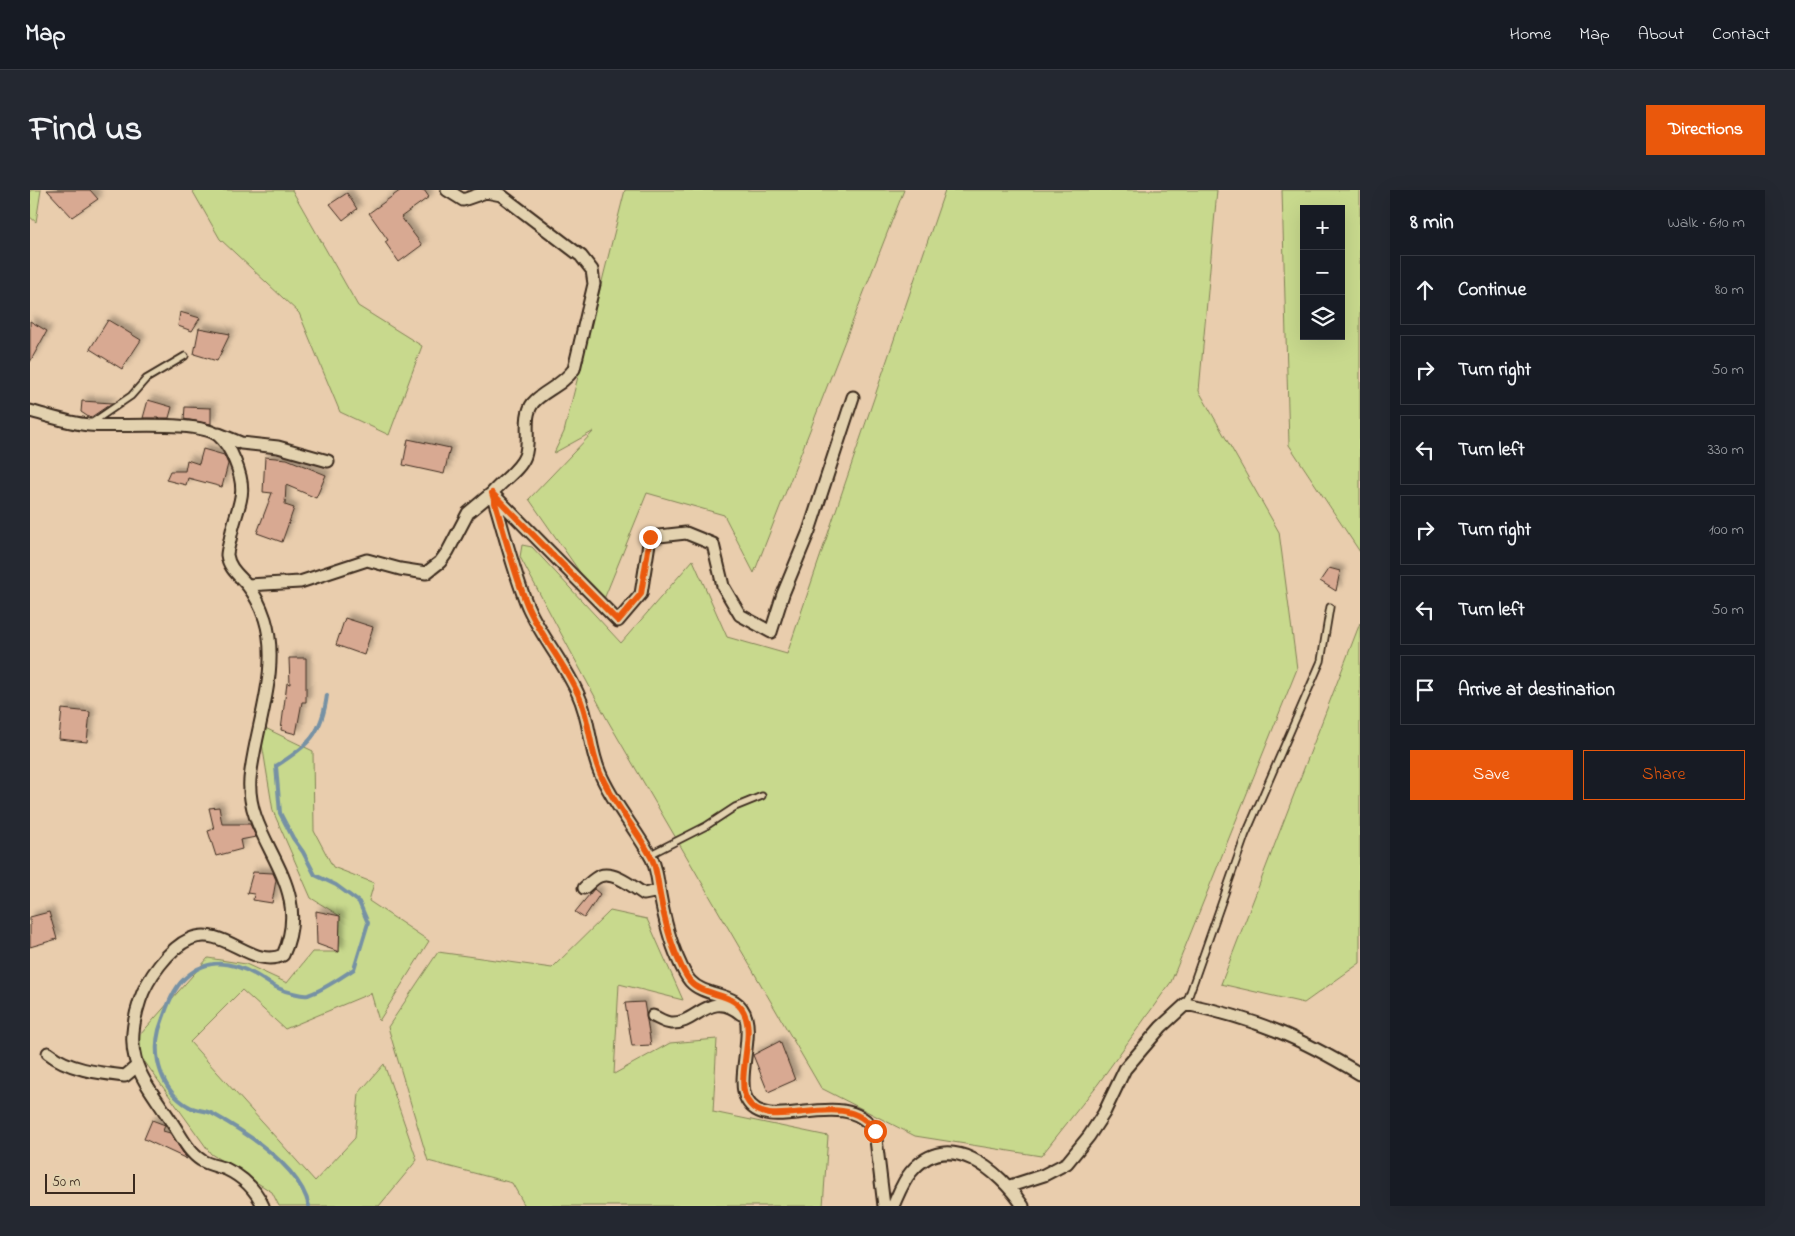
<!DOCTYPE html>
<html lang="en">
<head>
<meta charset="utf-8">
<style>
  body { margin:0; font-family:"Indie Flower",sans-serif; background:#242831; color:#f1f3f6 }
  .controls { position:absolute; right:15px; top:15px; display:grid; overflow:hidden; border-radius:0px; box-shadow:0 5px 20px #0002 }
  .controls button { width:45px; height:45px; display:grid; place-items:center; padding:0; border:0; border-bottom:1px solid #363941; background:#171b24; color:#f1f3f6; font:25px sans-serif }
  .scale { position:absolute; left:15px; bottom:12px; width:90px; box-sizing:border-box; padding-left:5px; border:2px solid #3b2a1e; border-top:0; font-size:14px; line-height:18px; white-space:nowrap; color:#3b2a1e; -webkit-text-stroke:4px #e3d2af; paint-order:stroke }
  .stop { position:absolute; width:15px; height:15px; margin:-11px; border:4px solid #ea580c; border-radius:50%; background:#fff }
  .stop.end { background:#ea580c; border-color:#fff; box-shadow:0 1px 5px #0008 }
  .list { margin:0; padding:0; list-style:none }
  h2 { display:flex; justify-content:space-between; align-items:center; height:65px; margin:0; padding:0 20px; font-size:21px }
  h2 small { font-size:16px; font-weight:400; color:#9ea1a6 }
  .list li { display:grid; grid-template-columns:32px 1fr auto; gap:15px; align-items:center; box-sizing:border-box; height:70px; margin:0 10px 10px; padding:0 10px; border:1px solid #363941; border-radius:0px }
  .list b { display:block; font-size:19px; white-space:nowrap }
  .list em { font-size:16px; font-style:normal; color:#9ea1a6 }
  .actions { display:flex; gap:10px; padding:15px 20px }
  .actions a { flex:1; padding:11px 0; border:1px solid #ea580c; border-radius:0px; text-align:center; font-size:18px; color:#ea580c }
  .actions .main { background:#ea580c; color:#fff }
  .icon { flex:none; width:28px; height:28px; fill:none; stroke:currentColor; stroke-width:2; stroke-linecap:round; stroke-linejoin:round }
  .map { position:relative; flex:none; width:1330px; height:1016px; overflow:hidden; border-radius:0px }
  header { display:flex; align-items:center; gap:30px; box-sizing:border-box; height:70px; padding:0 25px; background:#171b24; border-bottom:1px solid #363941 }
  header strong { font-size:24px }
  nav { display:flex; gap:28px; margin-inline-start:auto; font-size:18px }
  .intro { display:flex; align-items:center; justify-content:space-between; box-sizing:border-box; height:120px; padding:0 30px }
  h1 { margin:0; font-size:35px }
  .button { padding:12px 22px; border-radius:0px; background:#ea580c; color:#fff; font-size:18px; font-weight:700 }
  main { display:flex; gap:30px; padding:0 30px }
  aside { flex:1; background:#171b24; border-radius:0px; box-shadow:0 5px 20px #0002 }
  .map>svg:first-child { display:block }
  .green { fill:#c8d98d; stroke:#828256; fill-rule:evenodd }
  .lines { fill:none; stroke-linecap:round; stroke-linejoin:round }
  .stream { stroke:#7691a4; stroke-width:4 }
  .building { fill:#d8a992; stroke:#3b2a1e; filter:url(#shadow) }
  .lane-casing { stroke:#3b2a1e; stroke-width:9 }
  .street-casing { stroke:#3b2a1e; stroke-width:15 }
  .lane { stroke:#e3d2af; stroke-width:5.5 }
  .street { stroke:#e3d2af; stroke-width:11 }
  .route { stroke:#ea580c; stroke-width:6 }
</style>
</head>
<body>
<header>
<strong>Map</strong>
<nav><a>Home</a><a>Map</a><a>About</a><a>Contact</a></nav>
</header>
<div class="intro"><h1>Find us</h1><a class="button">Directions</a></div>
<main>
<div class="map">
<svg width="1330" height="1016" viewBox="0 0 1330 1016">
  <defs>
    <filter id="shadow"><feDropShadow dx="4.5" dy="-4.5" stdDeviation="2.5" flood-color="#0004"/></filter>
  </defs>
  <rect width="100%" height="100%" fill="#e9cdad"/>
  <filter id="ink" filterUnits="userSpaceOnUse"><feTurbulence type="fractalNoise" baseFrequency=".02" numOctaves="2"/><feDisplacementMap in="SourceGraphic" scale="10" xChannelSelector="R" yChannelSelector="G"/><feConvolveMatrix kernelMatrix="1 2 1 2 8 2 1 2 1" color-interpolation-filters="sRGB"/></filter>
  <g filter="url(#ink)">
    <!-- green -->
    <path class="green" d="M0,0h11l-5,32 -6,-5z
      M162,0h100l66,116 64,40 -33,89 -49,-23 -41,-99 -79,-74z
      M595,0h279l-150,383 -30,-58 -77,-22 -45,111 -73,-105 65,-68 -40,22 10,-21z
      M915,0h272l-18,201 80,141 18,137 -126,313 -73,102 -57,72 -126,-20 -94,-48 -213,-367 -88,-164 2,-12 10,2 89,96 72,-83 34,77 60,17z
      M1252,0h78v362l-71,-107zM1274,19h37v127h-37z
      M1330,433v340l-56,40 -83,-19z
      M229,535l54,26 1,80 19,36 41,16 -5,18 60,40 -50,80 -8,-28 -86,36 -43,-39 -52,52 125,139 40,-43 4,-45 25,-29 33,96 -38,46h-100l-7,-14 -61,-38 -79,-110 76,-86 38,6 41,19 25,-31h27l1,-36 -29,-18 -38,-87z
      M580,721l37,8 36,81 -64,-16 -5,90 56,-31 47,-4 -4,73 115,24 -5,70h-298l-13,-23 -84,-22 -40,-134 50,-75 114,16z"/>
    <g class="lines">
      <!-- stream -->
      <path class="stream" d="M279,1016c-9,-39 -62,-73 -96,-92 -7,-4 -18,-3 -25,-8 -26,-15 -36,-48 -29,-76 5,-15 11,-35 22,-48 22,-24 47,-23 75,-7 12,7 23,16 37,18 4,1 10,3 15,2 16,-5 32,-17 46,-26l14,-46 -9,-21 -23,-17 -21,-10 -12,-23 -10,-14 -13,-25 -4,-47c32,-20 46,-32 51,-71"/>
    </g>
    <!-- building -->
    <path class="building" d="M17,0h43l8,9 -26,18z
      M371,0h23l5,7 -28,20 21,28 -23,17 -14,-20 3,-2 -19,-27z
      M317,3l10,16 -14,11 -13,-16z
      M150,122l20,6 -8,13 -14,-5z
      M78,130l33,20 -19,29 -32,-20z
      M0,131l17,10 -17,31z
      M169,138l31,6 -13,27 -23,-7z
      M118,210l24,7 -3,11h-26z
      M52,211l30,2 -22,15 -9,-6z
      M155,217l26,1v16l-27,-5z
      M378,249l42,9 -6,26 -41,-9z
      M173,259l21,6 4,9 -6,23 -34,-9 -2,7 -20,-5 4,-9h15l2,-11 12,4z
      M235,267l22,2 39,16 -10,23 -30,-13 -1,20 9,3 -12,34 -25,-9 15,-40 -9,-1z
      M1299,378l11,3 -4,20 -16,-10z
      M315,428l28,9 -9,28 -28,-10z
      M259,468h17v44h-4l-6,32 -15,-4 6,-47 3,1z
      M32,519l28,3 -3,30 -28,-3z
      M189,617l3,17h28l6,13 -16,3 2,9 -26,7 -8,-25 6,-2 -5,-21z
      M223,682l20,1 3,7 -4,23 -19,-3 1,-6 -7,-1z
      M564,699l6,5 -16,24 -9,-6z
      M286,721l24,5 -1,36 -22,-8z
      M19,722l8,27 -27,8v-30z
      M614,812l7,43 -19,1 -7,-43z
      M750,851l15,39 -27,12 -15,-37z
      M122,930l13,5 -2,6 7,2 17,26 -43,-20z"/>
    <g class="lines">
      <defs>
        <path id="lane" d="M60,234l41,-28 15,-17 39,-23
          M619,665l57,-29 29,-19 27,-11
          M1156,814l59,-168 76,-175 9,-54"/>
        <path id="street" d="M417,0l16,10 23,-8 15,3 80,61 11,14 2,14 -20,85c-12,17 -31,22 -41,34 -11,14 -2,37 -8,53 -5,14 -23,25 -33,37 12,38 21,78 36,114 14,31 37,57 50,87 12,25 11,54 22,79 13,31 36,56 52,86 5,10 6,25 8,36 4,22 9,44 18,64 3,7 7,16 12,22 16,18 49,9 56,37 6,22 -10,64 1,82 21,38 97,-17 128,31l9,75
          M0,221c19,5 38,12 59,14 29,3 109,-6 130,11 8,7 12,15 16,25 15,36 1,44 -5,79 -1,5 -3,11 -3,15 2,14 13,21 21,31 8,10 13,21 17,33 16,51 -10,108 -15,160 -5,63 66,104 33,176 -31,15 -60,-31 -93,-16 -21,9 -43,40 -50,61 -19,57 1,76 31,121 9,13 17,31 30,39 7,5 18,6 25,9 17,8 30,21 37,37
          M189,244l22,9 37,4 50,14
          M217,395l53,-3 67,-22 33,9 26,4 14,-11 8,-11 20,-38 24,-20 126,128 23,-27 9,-57 36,-4 27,11 10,42 17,29 31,17 12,-38 26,-63 44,-134
          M554,698c5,-4 10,-10 16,-12 14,-5 33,11 44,18l15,-3
          M623,826c5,2 12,7 18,7 25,2 39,-35 70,-9
          M18,863c21,17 51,20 77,23l12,-10
          M980,996l34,-11 23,-12 22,-27 15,-23 21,-44 36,-42 25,-23c70,15 113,33 174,70
          M863,1016c5,-11 10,-25 18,-34 37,-45 89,-1 112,34"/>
      </defs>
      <!-- lane casing -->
      <use href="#lane" class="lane-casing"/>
      <!-- street casing -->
      <use href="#street" class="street-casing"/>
      <!-- lane -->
      <use href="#lane" class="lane"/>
      <!-- street -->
      <use href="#street" class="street"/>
    </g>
  </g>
  <g class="lines" filter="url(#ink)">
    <!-- route -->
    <path class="route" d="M620,347l-9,57 -23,27 -126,-128c12,38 21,78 36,114 14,31 37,57 50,87 12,25 11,54 22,79 13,31 37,56 52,86 5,10 6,25 8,36 4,22 9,44 18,64 3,7 7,16 12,22 16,18 48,9 56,37 7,22 -10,64 1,82 21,38 96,-17 128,31"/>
  </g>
</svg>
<div class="controls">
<button>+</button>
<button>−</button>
<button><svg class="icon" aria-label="layers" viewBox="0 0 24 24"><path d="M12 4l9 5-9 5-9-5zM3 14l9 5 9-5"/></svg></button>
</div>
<div class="scale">50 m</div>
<div class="stop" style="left:845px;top:941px"></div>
<div class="stop end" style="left:620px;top:347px"></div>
</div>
<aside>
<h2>8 min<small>Walk · 610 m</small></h2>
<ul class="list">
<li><svg class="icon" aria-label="ahead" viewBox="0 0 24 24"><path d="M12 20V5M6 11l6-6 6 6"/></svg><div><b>Continue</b></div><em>80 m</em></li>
<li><svg class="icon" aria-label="right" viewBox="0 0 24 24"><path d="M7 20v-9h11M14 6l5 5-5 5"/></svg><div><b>Turn right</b></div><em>50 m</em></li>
<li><svg class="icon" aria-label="left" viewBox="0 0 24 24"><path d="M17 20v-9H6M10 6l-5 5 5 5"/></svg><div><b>Turn left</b></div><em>330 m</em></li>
<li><svg class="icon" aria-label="right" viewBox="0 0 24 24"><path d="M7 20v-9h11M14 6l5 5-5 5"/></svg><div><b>Turn right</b></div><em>100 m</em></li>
<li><svg class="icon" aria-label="left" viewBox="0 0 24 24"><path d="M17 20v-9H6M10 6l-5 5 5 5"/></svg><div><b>Turn left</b></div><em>50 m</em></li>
<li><svg class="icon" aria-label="arrive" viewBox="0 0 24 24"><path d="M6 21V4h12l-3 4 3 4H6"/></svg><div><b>Arrive at destination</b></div></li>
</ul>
<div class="actions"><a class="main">Save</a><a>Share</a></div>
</aside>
</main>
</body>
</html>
